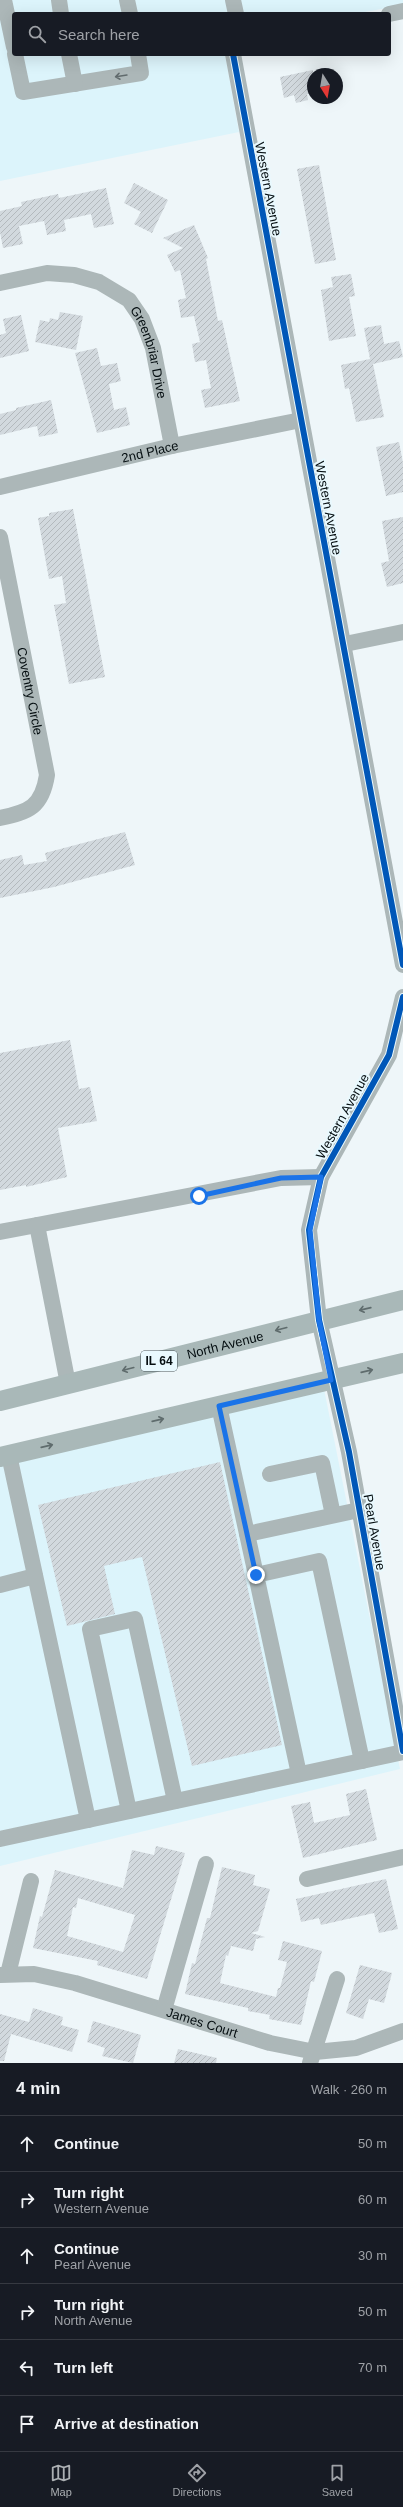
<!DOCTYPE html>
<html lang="en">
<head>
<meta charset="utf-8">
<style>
  body { margin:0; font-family:Arial,sans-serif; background:#20242c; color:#f1f3f6 }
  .compass { position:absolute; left:307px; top:68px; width:36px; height:36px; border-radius:50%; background:#171b24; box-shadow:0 4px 16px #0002; rotate:169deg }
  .stop { position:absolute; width:12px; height:12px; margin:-9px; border:3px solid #1a73e8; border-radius:50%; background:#fff }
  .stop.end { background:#1a73e8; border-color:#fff; box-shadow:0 1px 4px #0008 }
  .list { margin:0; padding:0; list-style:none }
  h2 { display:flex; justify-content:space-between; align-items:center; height:52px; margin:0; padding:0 16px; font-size:17px }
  h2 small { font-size:13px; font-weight:400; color:#9ea1a6 }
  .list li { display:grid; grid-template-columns:26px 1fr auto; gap:12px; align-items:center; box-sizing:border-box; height:56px; padding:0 16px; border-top:1px solid #363941 }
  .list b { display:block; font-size:15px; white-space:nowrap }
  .list p { margin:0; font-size:13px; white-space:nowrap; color:#9ea1a6 }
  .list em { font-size:13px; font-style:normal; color:#9ea1a6 }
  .icon { flex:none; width:22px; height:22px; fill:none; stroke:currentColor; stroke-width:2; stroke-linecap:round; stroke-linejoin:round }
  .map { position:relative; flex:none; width:403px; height:2063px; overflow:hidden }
  .search { position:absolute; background:#171b24; box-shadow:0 4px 16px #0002; left:12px; right:12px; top:12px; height:44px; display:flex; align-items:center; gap:10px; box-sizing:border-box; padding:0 14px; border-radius:4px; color:#9ea1a6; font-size:15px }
  .sheet { height:388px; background:#171b24 }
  nav { display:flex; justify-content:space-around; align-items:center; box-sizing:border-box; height:56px; border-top:1px solid #363941; background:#171b24; font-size:11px; color:#9ea1a6 }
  nav a { display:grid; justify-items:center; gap:2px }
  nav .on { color:#acb0b3 }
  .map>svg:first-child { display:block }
  .built { fill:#dcf4fb }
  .building { fill:url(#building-hatch); fill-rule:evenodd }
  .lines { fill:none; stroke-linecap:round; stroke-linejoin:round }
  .minor { stroke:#acb7b8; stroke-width:16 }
  .major { stroke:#a9b8b8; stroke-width:20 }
  .cycleway-casing { stroke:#e9f9fe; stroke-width:8 }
  .cycleway { stroke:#0057b8; stroke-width:6 }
  .oneway { stroke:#616b6d }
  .oneway2 { stroke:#5f6c6d }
  .route { stroke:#1a73e8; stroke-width:5 }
  .labels { text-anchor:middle; stroke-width:4; stroke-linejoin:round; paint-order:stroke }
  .shield { fill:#e9f9fe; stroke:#495458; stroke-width:1 }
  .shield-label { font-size:12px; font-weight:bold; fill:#050e11 }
  .street-label { font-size:13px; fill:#050e11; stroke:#e9f9fe }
</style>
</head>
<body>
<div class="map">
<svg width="403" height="2063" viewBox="0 0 403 2063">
  <defs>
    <pattern id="building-hatch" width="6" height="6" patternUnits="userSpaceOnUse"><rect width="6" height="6" fill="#d2d9de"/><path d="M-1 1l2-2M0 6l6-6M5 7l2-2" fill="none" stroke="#b3b9bd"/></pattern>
  </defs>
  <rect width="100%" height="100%" fill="#eef6f9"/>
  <!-- built -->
  <path class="built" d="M0,0h403v5l-49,9h-340v40h211l14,78 -239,49z
    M324,1389l76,380 -400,97v-401z"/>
  <!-- building -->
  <path class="building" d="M313,70v23l-6,1 1,6 -12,3 -2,-8 -10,3 -4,-21z
    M319,165l17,95 -21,4 -18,-95z
    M134,183l34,17 -16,33 -18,-9 7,-12 -17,-9z
    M106,188l8,36 -20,4 -3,-14 -27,6 2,11 -19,4 -3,-14 -25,5 4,18 -20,4 -3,-16v-21l22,-5 -1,-4 37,-8 1,4z
    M194,225l14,33 -2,1 12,62 4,-1 18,81 -35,7 -4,-18 10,-2 -5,-28 -11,2 -3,-18 8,-2 -6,-26 -13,2 -3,-18 8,-2 -6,-28 -5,2 -8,-17 16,-7 -20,-10z
    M351,274l4,22 -6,1 7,39 -27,5 -8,-51 12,-3 -2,-10z
    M60,312l23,4 -7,34 -41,-8 5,-22 9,2 1,-4 8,2z
    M21,315l8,36 -29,7v-23l6,-2 -3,-14z
    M381,325l3,19 15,-3 4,16 -30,7 11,53 -28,5 -7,-34 -4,1 -4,-24 29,-6 -6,-31z
    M97,348l4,18 16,-3 4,18 -12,3 5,26 12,-3 4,18 -33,8 -22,-80z
    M51,400l7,33 -19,4 -2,-11 -37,9v-21l16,-4v-2z
    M399,442l4,21v29l-17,4 -10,-49z
    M73,509l32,168 -36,7 -15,-79 12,-2 -4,-27 -13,3 -11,-61 11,-2v-3z
    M403,517v66l-16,4 -6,-24 8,-2 -7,-40z
    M125,832l10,33 -81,22 -54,11v-38l22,-5 2,10 23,-4 -2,-8z
    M70,1040l9,49 11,-2 7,34 -39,7 9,49 -41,10v-2l-26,5v-137z
    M220,1462l62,283 -90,21 -50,-209 -38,9 11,48 -48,12 -29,-121z
    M366,1789l11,51 -74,18 -12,-52 19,-4 4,21 36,-8 -4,-21z
    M156,1846l29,7 -38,126 -50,-14 1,-4 -65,-13 7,-32 2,1 13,-47 68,18 9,-38 22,5zM78,1898l57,17 -12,37 -56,-16 6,-29 3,1z
    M222,1867l33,8 -2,10 17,4 -12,42 -7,2 14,4 -9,2 -3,12 -22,-5 -3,10 -2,-1 -6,28 56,14 2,-9h2l7,-26 -9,-2 5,-19 39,10 -8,31 -3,-1 -10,44 -32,-6 1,-4 -22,-4v-3l-63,-14 7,-31 3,1 12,-46h3z
    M386,1879l12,50 -19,4 -5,-20 -53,12 -2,-7 -18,4 -5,-23z
    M360,1965l32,8 -8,30 -15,-4 -6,20 -17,-6z
    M33,2008l30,9 -2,8 18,5 -7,22 -61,-18 -7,27h-4v-47l29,8z
    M93,2021l48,14 -8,28 -31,-7 3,-8 -18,-6z
    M178,2049l39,9 -1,5h-42z"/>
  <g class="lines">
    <!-- minor -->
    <g class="minor">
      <path d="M4,0l10,47"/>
      <path d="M59,0l2,14"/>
      <path d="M127,0l3,14"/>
      <path d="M233,0l3,14"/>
      <path d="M389,14l14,-3"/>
      <path d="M15,54l8,38 118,-19 -3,-19"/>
      <path d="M69,54l6,30"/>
      <path d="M233,54l170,911"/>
      <path id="s1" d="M0,283l47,-10 27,2 25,7 30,18 13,19 11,29 19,98"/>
      <path id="s2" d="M0,487l172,-41 129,-26"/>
      <path id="s3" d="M0,537l47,238c-5,32 -18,37 -47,43"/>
      <path d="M345,644l58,-12"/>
      <path d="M403,997l-14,58 -68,122 -12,53 10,90 30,132 54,299"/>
      <path d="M0,1232l37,-7"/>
      <path d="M68,1384l-31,-159 244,-47 40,-1"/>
      <path d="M219,1406l37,169"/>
      <path d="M270,1474l52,-11 11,52"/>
      <path d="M247,1534l112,-24"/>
      <path d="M0,1585l35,-9"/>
      <path d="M299,1774l-43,-199 63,-14 43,200"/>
      <path d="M129,1811l-39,-182 45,-10 40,182"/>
      <path d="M88,1820l315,-68"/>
      <path d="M0,1839l88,-19 -79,-365"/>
      <path d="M307,1879l96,-22"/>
      <path d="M8,1974l23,-93"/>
      <path id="s4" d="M0,1975l34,-1 41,9 195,60 45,9 41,-4 47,-17"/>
      <path d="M164,2010l42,-146"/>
      <path d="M310,2063l27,-84"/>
    </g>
    <!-- major -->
    <g class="major">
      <path id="s5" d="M0,1401l403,-101"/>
      <path d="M0,1457l403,-94"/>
    </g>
    <defs>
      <path id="cycleway" d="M233,54l170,911
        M403,997l-14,58 -68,122 -12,53 10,90 30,132 54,299"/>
    </defs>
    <!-- cycleway casing -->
    <use href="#cycleway" class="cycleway-casing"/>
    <!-- cycleway -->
    <use href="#cycleway" class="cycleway"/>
  </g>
  <!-- one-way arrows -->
  <defs><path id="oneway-shaft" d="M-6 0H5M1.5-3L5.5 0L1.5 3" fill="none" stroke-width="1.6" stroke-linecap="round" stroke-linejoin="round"/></defs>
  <use class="oneway" href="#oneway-shaft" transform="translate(121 76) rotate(171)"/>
  <g class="oneway2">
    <use href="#oneway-shaft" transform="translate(365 1309) rotate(167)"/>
    <use href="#oneway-shaft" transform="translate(281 1329) rotate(165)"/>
    <use href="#oneway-shaft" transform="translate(128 1369) rotate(165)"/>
    <use href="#oneway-shaft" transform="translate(367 1371) rotate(-13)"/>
    <use href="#oneway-shaft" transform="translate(158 1420) rotate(-13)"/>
    <use href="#oneway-shaft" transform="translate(47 1446) rotate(-13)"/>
  </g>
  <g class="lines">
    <!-- route -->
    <path class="route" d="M199,1196l82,-18 40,-1 -11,53 9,90 12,60 -112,26 37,169"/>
  </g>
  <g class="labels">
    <!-- shield labels -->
    <rect class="shield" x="141" y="1351" width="36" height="20" rx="3"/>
    <g class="shield-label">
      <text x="159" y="1365">IL 64</text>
    </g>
    <!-- street labels -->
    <g class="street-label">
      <text transform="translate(269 189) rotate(79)" y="5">Western Avenue</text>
      <text dy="5" stroke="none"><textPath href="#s1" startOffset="193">Greenbriar Drive</textPath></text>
      <text dy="5" stroke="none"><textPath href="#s2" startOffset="154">2nd Place</textPath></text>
      <text transform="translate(329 508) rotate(79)" y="5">Western Avenue</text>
      <text dy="5" stroke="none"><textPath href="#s3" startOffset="157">Coventry Circle</textPath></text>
      <text transform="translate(342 1116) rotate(-61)" y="5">Western Avenue</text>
      <text dy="5" stroke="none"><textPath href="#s5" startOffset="232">North Avenue</textPath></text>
      <text transform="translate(375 1532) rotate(80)" y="5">Pearl Avenue</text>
      <text dy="5" stroke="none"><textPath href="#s4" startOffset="209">James Court</textPath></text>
    </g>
  </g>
</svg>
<svg class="compass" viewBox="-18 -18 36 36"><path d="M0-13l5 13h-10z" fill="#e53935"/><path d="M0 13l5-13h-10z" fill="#9ea1a6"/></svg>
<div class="stop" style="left:199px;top:1196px"></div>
<div class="stop end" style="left:256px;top:1575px"></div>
<div class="search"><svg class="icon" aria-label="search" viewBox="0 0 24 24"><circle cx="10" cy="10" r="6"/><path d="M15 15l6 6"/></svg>Search here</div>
</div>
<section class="sheet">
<h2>4 min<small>Walk · 260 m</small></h2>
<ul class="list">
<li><svg class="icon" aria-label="ahead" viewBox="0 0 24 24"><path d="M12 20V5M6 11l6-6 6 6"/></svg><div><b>Continue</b></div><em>50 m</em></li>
<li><svg class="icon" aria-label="right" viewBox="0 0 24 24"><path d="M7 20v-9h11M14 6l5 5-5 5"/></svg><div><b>Turn right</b><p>Western Avenue</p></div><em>60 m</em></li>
<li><svg class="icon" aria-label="ahead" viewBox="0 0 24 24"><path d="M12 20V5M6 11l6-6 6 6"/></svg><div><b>Continue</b><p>Pearl Avenue</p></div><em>30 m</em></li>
<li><svg class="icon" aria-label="right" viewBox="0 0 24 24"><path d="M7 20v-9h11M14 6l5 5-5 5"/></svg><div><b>Turn right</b><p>North Avenue</p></div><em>50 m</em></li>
<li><svg class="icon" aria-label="left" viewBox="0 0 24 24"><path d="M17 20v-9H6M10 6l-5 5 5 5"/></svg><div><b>Turn left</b></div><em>70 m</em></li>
<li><svg class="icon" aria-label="arrive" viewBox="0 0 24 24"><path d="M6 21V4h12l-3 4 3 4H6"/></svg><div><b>Arrive at destination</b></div></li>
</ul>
</section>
<nav>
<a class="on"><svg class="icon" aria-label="map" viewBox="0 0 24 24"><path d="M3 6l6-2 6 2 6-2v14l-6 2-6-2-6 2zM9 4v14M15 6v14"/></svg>Map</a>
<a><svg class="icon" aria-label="directions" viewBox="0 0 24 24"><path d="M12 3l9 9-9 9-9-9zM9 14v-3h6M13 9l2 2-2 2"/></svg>Directions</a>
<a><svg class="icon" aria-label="saved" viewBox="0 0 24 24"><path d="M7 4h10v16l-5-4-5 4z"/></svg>Saved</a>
</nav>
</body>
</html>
